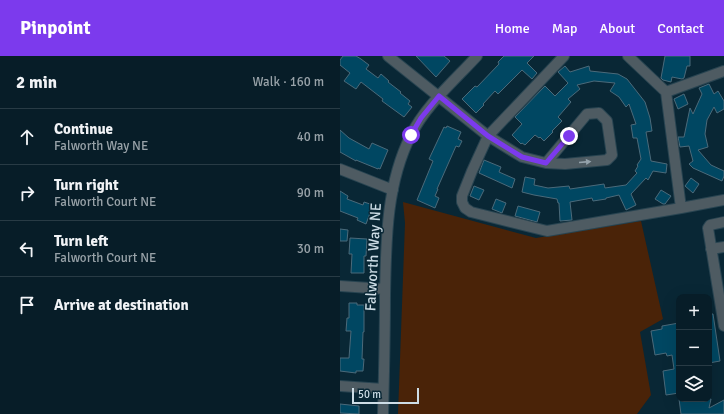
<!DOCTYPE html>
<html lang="en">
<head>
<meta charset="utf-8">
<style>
  body { margin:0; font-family:Signika,sans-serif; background:#102630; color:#f1f3f6 }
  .controls { position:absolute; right:12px; bottom:12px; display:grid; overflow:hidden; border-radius:8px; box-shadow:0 4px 16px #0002 }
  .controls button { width:36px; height:36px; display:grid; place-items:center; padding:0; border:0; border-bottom:1px solid #283b45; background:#071d28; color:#f1f3f6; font:20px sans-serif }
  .scale { position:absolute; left:12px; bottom:10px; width:67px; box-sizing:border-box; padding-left:4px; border:2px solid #cddde6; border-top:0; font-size:11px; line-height:14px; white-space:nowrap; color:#cddde6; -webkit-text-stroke:3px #092735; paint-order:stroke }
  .stop { position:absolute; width:12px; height:12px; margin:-9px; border:3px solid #7c3aed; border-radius:50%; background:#fff }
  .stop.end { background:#7c3aed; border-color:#fff; box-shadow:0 1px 4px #0008 }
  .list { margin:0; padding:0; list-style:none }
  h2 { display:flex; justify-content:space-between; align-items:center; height:52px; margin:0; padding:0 16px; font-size:17px }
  h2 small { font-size:13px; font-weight:400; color:#98a2a8 }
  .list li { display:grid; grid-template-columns:26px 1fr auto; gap:12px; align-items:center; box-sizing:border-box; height:56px; padding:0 16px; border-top:1px solid #283b45 }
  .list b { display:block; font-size:15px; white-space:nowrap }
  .list p { margin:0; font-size:13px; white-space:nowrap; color:#98a2a8 }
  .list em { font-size:13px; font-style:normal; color:#98a2a8 }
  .icon { flex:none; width:22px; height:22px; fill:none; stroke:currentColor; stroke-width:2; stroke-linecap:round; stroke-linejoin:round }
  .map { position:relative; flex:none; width:384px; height:358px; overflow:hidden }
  header { display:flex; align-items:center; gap:24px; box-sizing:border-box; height:56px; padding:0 20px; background:#7c3aed; color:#fff }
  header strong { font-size:19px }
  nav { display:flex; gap:22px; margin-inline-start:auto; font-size:14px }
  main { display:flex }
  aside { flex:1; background:#071d28 }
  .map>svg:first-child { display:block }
  .green { fill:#4a2308 }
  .building { fill:#004762; stroke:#4b6a7a }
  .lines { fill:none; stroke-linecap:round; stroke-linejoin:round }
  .minor-casing { stroke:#284451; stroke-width:12 }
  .minor { stroke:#4e5b62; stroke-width:10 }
  .oneway { fill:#94a2ab }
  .route { stroke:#7c3aed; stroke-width:5 }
  .labels { text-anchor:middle; stroke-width:3; stroke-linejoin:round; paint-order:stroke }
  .street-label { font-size:15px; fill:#cddde6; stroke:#092735 }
</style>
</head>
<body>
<header>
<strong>Pinpoint</strong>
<nav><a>Home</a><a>Map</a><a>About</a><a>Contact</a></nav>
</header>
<main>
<aside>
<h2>2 min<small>Walk · 160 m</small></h2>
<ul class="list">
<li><svg class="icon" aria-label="ahead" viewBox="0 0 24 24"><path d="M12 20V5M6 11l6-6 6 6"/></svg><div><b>Continue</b><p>Falworth Way NE</p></div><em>40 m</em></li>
<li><svg class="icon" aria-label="right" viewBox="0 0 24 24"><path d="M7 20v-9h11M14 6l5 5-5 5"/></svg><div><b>Turn right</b><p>Falworth Court NE</p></div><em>90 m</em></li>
<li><svg class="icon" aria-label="left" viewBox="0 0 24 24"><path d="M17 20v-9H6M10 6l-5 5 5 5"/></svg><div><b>Turn left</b><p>Falworth Court NE</p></div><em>30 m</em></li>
<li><svg class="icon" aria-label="arrive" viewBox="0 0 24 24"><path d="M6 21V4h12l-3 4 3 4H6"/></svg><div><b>Arrive at destination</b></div></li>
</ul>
</aside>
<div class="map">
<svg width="384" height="358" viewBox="0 0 384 358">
  <rect width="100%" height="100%" fill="#092735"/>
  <!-- green -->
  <path class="green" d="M63,146l133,36 105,-17 22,98 -23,13 11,63 -14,19h-239l7,-191z"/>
  <!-- building -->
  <path class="building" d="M3,0h13l5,3 8,6 -3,4 12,9 3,-4 8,7 -1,1 13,10 -1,1 10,8 -2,3 4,3 -8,10 -22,-16 1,-2 -22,-17 -5,7 -12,-8 6,-8 -10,-8v-5z
    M76,0h28l6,5 -14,16z
    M164,0h30l-7,7 10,10 -5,6 -10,-9 -24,24 -3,-3 -12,13 1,1 -8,8 -14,-14 13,-13 2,1 22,-23 -1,-2z
    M325,0h25v10h-3l-3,12 -2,1 -10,-2 -1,5 -8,-2 -2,-2z
    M225,10l5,6 19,-6 1,5 28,3 9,5 18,23 5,16 2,13 -6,1 5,29 16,3 -1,9 -13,-2 -5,9 -2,-2 -15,16 5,11 -10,5 -7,-15 -13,3v1l-13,2 -1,-3 -22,4 2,18 -12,1 -1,-18h-1l-1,-4 -23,-4 -12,-3 3,-15 10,2 -1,6 14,3 21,-2 1,3 34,-5 1,4 21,-3 11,-12 -2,-2 3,-5 -1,-1 4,-6 -4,-21h-4l-2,-13 5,-1 -7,-20 -3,3 -7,-10 -9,-6 5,-8 -21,-2 -17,4 3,4 -12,10 3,3 -13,15 4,4 -10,10 1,1 -9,9 -4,-4 -1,1 -4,-3 -10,10 -3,-2 -1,1 -9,-9 10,-11 -7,-7 30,-31 10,10 13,-13 -10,-11z
    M369,28l5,10 4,-3 6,10v8l-7,4 -3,-6 -7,13 -2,14 3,13 -10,3 13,15 13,6v5l-2,5 -29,-13 -4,-4 4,-3 -4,-15 -9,1 -2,-10h6l6,-29 3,6 9,-20 -3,-6z
    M344,38l4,10 -10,5 -4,-10z
    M107,70l14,6 -3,7 4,2 -3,6 -3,-1 -19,43h1l-3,7 4,2 -4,10 -18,-8 16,-39 -4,-2 15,-32 2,1z
    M0,74l9,8 20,11 3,-6 16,7 -8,19 -2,-1v1l-22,-9v1l-16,-9z
    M144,104l17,7 -2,5 16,7 -3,9 -33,-15z
    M351,122l8,6 -6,9 -8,-7z
    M134,130l10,4 -5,10 -9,-4z
    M321,134l10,6 -6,8h-2l-8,-5z
    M0,135l8,5 -1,3 16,6 1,-3 9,3 -7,19 -9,-4 1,-2 -18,-7z
    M156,143l10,4 -4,10 -10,-4z
    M178,150l22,6 -3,10 -22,-6z
    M0,173l8,1 -1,11h-7z
    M10,182l17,1 -1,17h-2v17h-13l1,-19h-3z
    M9,247h8v2h7v27h-1l-1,27h2l-1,12h-7v2l-16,-2v-13h9l2,-27h-5l1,-13h2z
    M369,258h4l7,47 -11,2z
    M339,267v70l-13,2 -3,-24 11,-2 -2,-14 -5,1 -1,-3 -11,2 -4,-24 11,-2v-3z
    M339,343h32l-2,9 15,-8v14h-43z
    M0,348l19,2v8l-19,-1z"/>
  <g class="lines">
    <defs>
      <path id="minor" d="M48,0l100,80 34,21 24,6 19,1 42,-4 5,-5 -5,-34 -8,-8 -12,1 -41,49
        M224,0l-76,80 -16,35 -10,25v6l3,6 6,4 76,19 134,-23 -15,-116 58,-21
        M288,0l38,36
        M0,113l53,21
        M341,152l43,-8
        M384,166l-14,3 -2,3 16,98
        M371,193l13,-2
        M0,230l45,3
        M0,330l43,3
        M43,358c1,-39 2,-79 2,-118 1,-54 1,-112 26,-161 14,-29 44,-55 66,-79"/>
    </defs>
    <!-- minor casing -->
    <use href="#minor" class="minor-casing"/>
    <!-- minor -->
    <use href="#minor" class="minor"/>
  </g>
  <!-- one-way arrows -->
  <defs><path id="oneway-solid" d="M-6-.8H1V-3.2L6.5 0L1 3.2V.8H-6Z"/></defs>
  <use class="oneway" href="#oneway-solid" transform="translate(245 106) rotate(-5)"/>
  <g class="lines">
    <!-- route -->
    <path class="route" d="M71,79l10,-17 18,-22 49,40 34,21 24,6 23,-27"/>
  </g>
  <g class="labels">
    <!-- street labels -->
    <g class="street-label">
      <text transform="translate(33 201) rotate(-87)" y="5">Falworth Way NE</text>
    </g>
  </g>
</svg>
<div class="controls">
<button>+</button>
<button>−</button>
<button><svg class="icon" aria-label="layers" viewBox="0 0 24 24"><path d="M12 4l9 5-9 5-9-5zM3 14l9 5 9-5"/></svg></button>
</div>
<div class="scale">50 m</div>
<div class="stop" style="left:71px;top:79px"></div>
<div class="stop end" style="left:229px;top:80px"></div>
</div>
</main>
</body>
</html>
